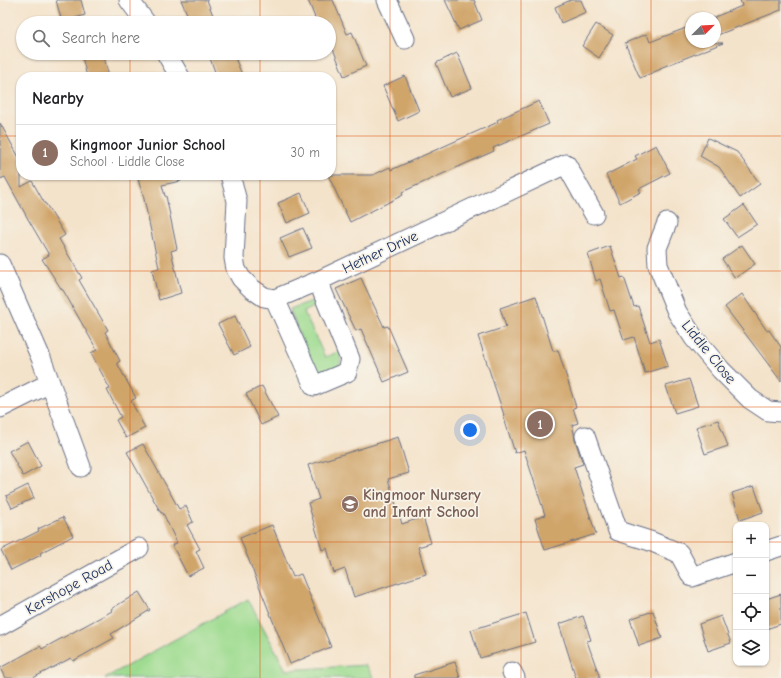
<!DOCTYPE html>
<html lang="en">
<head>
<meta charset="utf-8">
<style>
  body { margin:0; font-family:"Comic Neue",sans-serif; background:#f2f2f2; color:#202124 }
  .controls { position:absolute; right:12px; bottom:12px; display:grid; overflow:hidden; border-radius:8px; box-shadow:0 1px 3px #0004 }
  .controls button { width:36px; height:36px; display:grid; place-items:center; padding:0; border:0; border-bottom:1px solid #e0e0e0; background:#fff; color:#202124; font:20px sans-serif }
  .compass { position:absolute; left:685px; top:12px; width:36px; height:36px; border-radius:50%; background:#fff; box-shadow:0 1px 3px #0004; rotate:66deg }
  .you { position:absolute; left:470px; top:430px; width:14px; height:14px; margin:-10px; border:3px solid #fff; border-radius:50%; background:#1a73e8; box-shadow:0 0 0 6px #1a73e833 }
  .badge { display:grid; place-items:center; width:26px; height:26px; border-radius:50%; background:#d93025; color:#fff; font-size:13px; font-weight:700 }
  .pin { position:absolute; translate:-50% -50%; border:2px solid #fff; box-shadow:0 1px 4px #0006 }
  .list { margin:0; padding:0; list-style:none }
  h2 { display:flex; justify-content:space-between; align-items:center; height:52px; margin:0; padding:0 16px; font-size:17px }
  h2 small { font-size:13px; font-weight:400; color:#757577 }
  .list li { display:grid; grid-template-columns:26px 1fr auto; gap:12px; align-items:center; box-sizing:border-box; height:56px; padding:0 16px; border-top:1px solid #e0e0e0 }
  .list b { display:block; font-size:15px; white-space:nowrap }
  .list p { margin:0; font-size:13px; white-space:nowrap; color:#757577 }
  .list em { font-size:13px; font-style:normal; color:#757577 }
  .icon { flex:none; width:22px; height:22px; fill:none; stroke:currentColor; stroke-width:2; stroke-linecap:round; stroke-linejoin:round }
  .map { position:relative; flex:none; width:781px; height:678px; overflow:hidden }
  .search { position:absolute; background:#fff; box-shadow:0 1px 3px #0004; left:16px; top:16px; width:320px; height:44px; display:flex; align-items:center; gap:10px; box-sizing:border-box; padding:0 14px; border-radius:22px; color:#757577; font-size:15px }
  .panel { position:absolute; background:#fff; box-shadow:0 1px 3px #0004; left:16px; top:72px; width:320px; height:108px; border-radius:16px }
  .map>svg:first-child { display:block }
  .green { fill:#9edb90; stroke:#5c8577 }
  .building { fill:#d0a56b }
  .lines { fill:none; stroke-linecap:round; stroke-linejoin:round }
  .street-casing { stroke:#676e84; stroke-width:21 }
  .street { stroke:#fff; stroke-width:19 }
  .grid { fill:none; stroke:#de5710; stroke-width:1; stroke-opacity:0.55 }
  .labels { text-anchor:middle; stroke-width:3.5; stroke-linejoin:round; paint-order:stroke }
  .street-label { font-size:15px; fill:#1b2f5e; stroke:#f7f3e8 }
  .education-label { font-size:15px; font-weight:bold; fill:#785e54; stroke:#f7f3e8; text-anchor:start }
</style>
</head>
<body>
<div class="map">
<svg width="781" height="678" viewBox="0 0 781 678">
  <rect width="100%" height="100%" fill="#f7f3e8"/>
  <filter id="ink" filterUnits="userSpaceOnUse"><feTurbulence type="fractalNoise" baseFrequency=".025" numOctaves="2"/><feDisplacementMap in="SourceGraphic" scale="8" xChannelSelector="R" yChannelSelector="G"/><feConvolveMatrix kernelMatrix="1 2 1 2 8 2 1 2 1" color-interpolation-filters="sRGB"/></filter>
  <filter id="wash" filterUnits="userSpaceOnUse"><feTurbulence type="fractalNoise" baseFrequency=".012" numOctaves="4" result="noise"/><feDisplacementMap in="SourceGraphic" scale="16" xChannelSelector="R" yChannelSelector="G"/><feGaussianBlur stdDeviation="0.9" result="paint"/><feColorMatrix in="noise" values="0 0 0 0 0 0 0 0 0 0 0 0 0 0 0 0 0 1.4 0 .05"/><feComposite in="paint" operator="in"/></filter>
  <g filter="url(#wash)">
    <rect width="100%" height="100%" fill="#f4e3cb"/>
    <!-- green -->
    <path class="green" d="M312,301l8,3 -16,8 21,45 16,-6 -1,14 -8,8 -12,-1 -10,-7 -20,-56z
      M248,599l38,71 80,-5 8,13h-269z"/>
    <g id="blocks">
      <!-- building -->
      <path class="building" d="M56,0h25l4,15 -23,7z
        M181,0h26l9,23h-25z
        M308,0h25l14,34 5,-2 14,34 -22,10 -15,-37v-16h-12z
        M445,0h29l8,20 -23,10z
        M571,0h10l5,12 -25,11 -6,-16z
        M740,0h41v10l-66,26v-18h-3l30,-12z
        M596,24l17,11 -14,23 -17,-12z
        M691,26v16l32,1 -63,25 1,1 -21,9 -15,-35 22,-9 3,8z
        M81,53h22l6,24h-22z
        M208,53h25l10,24h-26z
        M457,53l15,35 -22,9 -14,-34z
        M405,76l14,35 -21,10 -15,-35z
        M539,101l10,23 -56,24 1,3 -92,41 1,3 -53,27 -22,-47h45l17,-8 1,3 107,-48 -1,-2z
        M0,123l21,38v26l11,-6 13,23h1l19,31 -6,4 23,39 -3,2 29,50 -3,2 15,29 -3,2 19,35 -5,3 14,27 -19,10 -10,-18 5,-3 -14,-27 3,-1 -19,-36 6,-3 -34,-60h-1l-20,-31 7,-4 -21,-36 -23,-42 -5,2z
        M708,138l29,14 23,32 -20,14 -21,-31 -19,-11z
        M656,145l14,28 -31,16 2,3 -21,11 -14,-28 31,-16 -2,-3z
        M137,175h43l1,6 -19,4 3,11h1l11,53 -6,2 10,42 -22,7 -7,-30 7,-2 -17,-78h-1z
        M301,193l9,20 -23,10 -9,-20z
        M744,205l13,19 -20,13 -13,-18z
        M303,228l9,20 -23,9 -9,-19z
        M742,245l13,19 -20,14 -13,-19z
        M610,246l11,32 3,-1 10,30 4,-1 12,36 9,-3 9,27 -23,7 -11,-36 -10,3 -10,-30 -4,1 -10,-32 -4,2 -8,-27z
        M361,278l23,49 4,-1 20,46 -24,10 -23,-53 -5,2 -20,-42z
        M742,294l25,37 2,-1 12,17v34l-56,-74z
        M536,296l17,55 5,-1 18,57 -3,1 5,15 -6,2 2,8 1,7 8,24 -9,3 22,67 -51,16 -10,-31 10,-4 -21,-65 -9,3 -12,-38h1l-26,-79 28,-9 -6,-19z
        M235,316l15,31 -16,8 -16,-31z
        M689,379l9,27 -23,7 -9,-27z
        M262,386l16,31 -17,8 -15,-31z
        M718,420l10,26 -23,8 -9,-27z
        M398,437l11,36 -21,6 14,45 21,-7 8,26 -13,4 8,27 -72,23 -9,-28 -11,4 -7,-25 -5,2 -14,-47 11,-4 -11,-34z
        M28,441l13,25 -18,10 -14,-25z
        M143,444l36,65 7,-3 7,16 -6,3 13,24 -4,2 8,17 -16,8 -16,-31 5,-2 -14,-30h-2l-34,-61z
        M28,485l6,13 -22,10 -6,-12z
        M754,486l9,26 -23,8 -8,-27z
        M63,517l10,19 -33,17 1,2 -30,15 -10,-20 38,-19 -1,-2z
        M272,525l21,52 8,-3 30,73 -41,17 -50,-126z
        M139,592l11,18 -39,24 3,4 -41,23 -2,-3 -38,20h-28l-5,-10 40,-22 2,3 70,-38 -1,-2z
        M781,594v30l-15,5v-30z
        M653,611l9,27 -23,8 -9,-27z
        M526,613l9,29 -55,16 -9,-28z
        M583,616l8,24 -4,1 13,37h-24l-17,-54z
        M721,616l10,27 -23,8 -9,-27z
        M455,662l5,16h-46v-3z"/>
    </g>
  </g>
  <g filter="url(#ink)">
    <use href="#blocks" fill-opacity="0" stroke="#676e84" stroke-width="1"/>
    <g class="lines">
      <defs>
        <path id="street" d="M129,0l17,23
          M387,0l18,39
          M166,53l14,24
          M230,175l7,26 -3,57 2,11 5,9 10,10 13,9 11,2 43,-18 248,-117 28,50
          M667,223l-10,25 1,17 19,47 17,26 27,32 29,29 18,12 13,1
          M0,264l41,94 40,109
          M275,299l39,87 33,-14 3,-13 -32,-78
          M0,408l50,-25
          M585,436l33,95 32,10 29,12 13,24 44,-15
          M766,551l15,-5
          M0,626l139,-78
          M512,672l3,6"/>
      </defs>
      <!-- street casing -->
      <use href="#street" class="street-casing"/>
      <!-- street -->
      <use href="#street" class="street"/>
    </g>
  </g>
  <!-- grid -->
  <path class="grid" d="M130,0v23M260,0v23M390,0v678M521,0v678M651,0v678M130,53v24M260,53v24M0,136h21M331,136h450M130,175v503M260,175v503M0,271h781M0,407h781M0,542h736M766,542h15"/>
  <!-- icons -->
  <defs>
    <symbol id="school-disc" viewBox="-11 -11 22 22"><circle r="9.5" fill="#8d6e63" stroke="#f7f3e8"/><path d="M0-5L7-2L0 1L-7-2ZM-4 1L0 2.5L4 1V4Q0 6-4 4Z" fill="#fff"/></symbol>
  </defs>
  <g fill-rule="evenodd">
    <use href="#school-disc" x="340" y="494" width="20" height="20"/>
  </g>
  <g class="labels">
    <!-- street labels -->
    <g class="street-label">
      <text transform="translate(380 252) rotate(-25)" y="5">Hether Drive</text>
      <text transform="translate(709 352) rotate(51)" y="5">Liddle Close</text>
      <text transform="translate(69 587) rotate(-29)" y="5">Kershope Road</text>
    </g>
    <!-- education labels -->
    <g class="education-label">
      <text x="363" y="500">Kingmoor Nursery<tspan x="363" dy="17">and Infant School</tspan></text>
    </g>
  </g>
</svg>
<div class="controls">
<button>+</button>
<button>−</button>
<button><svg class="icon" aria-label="locate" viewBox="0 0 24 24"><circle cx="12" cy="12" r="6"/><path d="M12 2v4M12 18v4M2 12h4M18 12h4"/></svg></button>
<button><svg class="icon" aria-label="layers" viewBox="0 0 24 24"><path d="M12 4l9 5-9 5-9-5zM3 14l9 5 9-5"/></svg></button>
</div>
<svg class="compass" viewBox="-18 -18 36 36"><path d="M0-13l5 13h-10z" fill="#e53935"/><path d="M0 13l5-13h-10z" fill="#757577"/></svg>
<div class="you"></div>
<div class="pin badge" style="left:540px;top:424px;background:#8d6e63">1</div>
<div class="search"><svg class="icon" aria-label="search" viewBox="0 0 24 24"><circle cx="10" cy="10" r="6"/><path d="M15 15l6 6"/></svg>Search here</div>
<section class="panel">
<h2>Nearby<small></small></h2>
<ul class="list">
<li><span class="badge" style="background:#8d6e63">1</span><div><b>Kingmoor Junior School</b><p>School · Liddle Close</p></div><em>30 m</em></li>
</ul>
</section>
</div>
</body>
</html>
